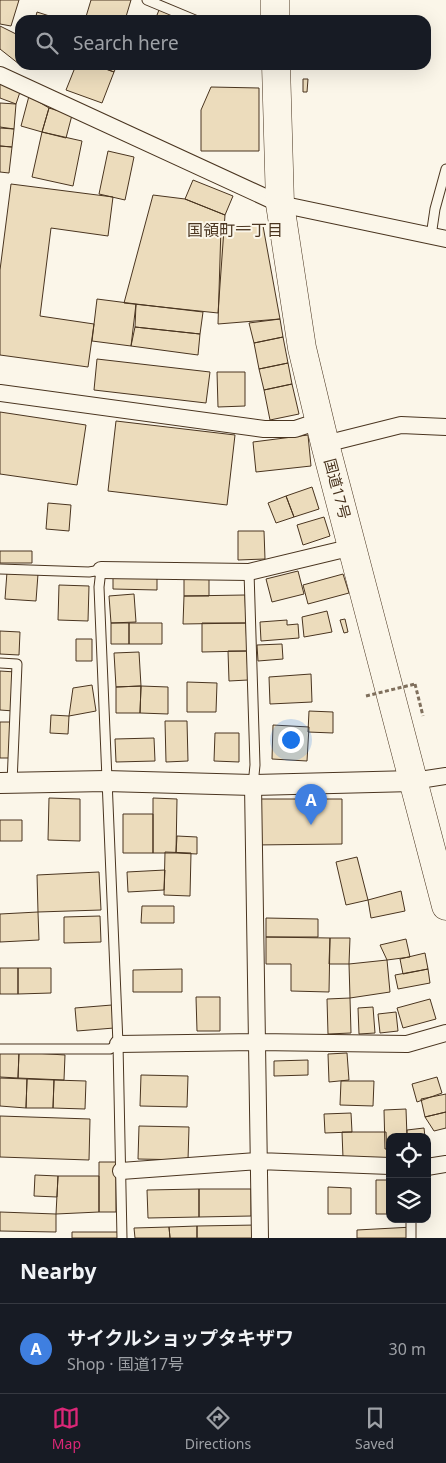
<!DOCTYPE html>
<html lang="en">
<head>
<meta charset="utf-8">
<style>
  body { margin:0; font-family:"Noto Sans","Noto Sans JP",sans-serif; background:#20242c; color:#f1f3f6 }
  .controls { position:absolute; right:15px; bottom:15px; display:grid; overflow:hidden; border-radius:10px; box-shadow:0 5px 20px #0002 }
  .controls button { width:45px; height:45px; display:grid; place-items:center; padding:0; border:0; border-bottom:1px solid #363941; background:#171b24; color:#f1f3f6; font:25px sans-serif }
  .you { position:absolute; left:290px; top:739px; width:18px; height:18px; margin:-12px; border:4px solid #fff; border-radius:50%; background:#1a73e8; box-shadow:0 0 0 8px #1a73e833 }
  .badge { display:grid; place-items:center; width:32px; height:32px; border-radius:50%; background:#db2777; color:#fff; font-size:16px; font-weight:700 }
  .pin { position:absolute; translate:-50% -41px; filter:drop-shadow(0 1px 2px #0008) }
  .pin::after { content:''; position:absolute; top:26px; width:18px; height:15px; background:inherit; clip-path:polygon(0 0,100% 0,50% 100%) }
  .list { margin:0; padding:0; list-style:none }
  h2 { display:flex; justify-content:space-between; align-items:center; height:65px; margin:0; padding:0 20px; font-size:21px }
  h2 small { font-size:16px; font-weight:400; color:#9ea1a6 }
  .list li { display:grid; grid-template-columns:32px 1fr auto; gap:15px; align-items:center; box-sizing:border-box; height:90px; padding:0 20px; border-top:1px solid #363941 }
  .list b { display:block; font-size:19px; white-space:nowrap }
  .list p { margin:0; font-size:16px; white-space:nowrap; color:#9ea1a6 }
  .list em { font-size:16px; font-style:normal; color:#9ea1a6 }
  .icon { flex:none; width:28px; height:28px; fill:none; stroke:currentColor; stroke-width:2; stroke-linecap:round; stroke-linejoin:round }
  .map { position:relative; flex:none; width:446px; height:1238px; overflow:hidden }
  .search { position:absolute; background:#171b24; box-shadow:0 5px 20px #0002; left:15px; right:15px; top:15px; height:55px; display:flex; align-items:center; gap:12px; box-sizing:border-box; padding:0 18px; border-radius:15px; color:#9ea1a6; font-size:19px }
  .sheet { height:155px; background:#171b24 }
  nav { display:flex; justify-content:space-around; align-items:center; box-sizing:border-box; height:70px; border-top:1px solid #363941; background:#171b24; font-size:14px; color:#9ea1a6 }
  nav a { display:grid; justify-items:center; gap:2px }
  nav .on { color:#db2777 }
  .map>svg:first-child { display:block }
  .building { fill:#ecdcbc; stroke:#4a3520 }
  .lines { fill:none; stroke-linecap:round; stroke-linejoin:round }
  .service-casing { stroke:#4a3520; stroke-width:11 }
  .minor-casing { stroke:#4a3520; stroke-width:18 }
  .tertiary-casing { stroke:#4a3520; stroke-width:22 }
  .trunk-casing { stroke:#4a3520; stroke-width:29 }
  .path { stroke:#7f6f5c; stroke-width:3; stroke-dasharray:4 2.5; stroke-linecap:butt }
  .service { stroke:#fbf6e9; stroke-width:9 }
  .minor { stroke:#fbf6e9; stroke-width:16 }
  .tertiary { stroke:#fbf6e9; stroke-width:20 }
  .trunk { stroke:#fbf6e9; stroke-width:28 }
  .path-bridge { stroke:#7f6f5c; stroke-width:3; stroke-dasharray:4 2.5; stroke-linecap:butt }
  .labels { text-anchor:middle; stroke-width:4; stroke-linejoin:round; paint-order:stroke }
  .street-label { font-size:15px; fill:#4a3520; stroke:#fbf6e9 }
  .neighbourhood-label { font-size:16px; fill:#4a3520; stroke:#fbf6e9 }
</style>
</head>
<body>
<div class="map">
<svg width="446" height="1238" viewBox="0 0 446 1238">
  <rect width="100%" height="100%" fill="#fbf6e9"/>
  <!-- building -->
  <path class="building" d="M0,0h19l-8,26 -11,-2z
    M91,0h40l-6,20h-40z
    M161,5l29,15h-35z
    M37,12l25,8h-27z
    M0,26l20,10 -1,28 -19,-15z
    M76,65h18l20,7 -12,31 -36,-13z
    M96,65h21l-3,7z
    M303,79h5l-1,13h-4z
    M0,82l21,7 -5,15 -16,-6z
    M211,87l48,1v63h-58v-41z
    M29,96l20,12 -7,24 -21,-6z
    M0,103l16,1 -2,25 -14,-2z
    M49,108l23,7 -6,23 -24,-6z
    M0,128l14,1 -2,18 -12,-1z
    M42,132l40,9 -9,45 -41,-9z
    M0,146l12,1 -3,26 -9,-1z
    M108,151l26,6 -9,43 -26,-6z
    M193,180l40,16 -8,19 -40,-16z
    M11,184l102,13 -5,39 -57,-8 -11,88 54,8 -6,43 -88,-12v-85z
    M153,195l32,4 40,16 -7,98 -94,-10z
    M263,226l17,93 -62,5 3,-97z
    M97,299l39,5 -5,42 -39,-5z
    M136,304l67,8 -3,22 -65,-7z
    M280,319l3,18 -29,6 -5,-20z
    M135,327l65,7 -2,21 -67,-9z
    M283,337l5,26 -29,6 -5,-26z
    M97,359l113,13 -4,31 -112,-13z
    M288,363l4,21 -28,6 -5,-21z
    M217,372h28v34l-27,1z
    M292,384l7,30 -29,6 -6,-30z
    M0,412l86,13 -9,60 -77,-11z
    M116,421l119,14 -8,70 -119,-14z
    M308,435l3,31 -55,6 -3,-30z
    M312,487l7,22 -25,8 -8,-21z
    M286,496l8,21 -18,6 -8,-20z
    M48,503l23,2 -2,26 -23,-2z
    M324,517l6,19 -27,9 -6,-20z
    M238,531h26l1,28 -27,1z
    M0,551h32v12h-32z
    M113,566l44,1v23l-44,-1z
    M298,571l6,23 -32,8 -6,-23z
    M7,572l31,2 -2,27 -31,-2z
    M343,574l6,19 -41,11 -5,-19z
    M184,575l25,1v20h-25z
    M59,585l30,1 -1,35 -30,-1z
    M134,594l2,28 -25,1 -2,-27z
    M245,595l1,28 -63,1 1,-28z
    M327,611l5,21 -28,5 -2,-20z
    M345,619l3,13 -4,1 -4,-13z
    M287,620v5l11,-1 1,14 -38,3 -1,-19z
    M111,623h18v21h-18z
    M129,623h33v21h-33z
    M202,623h44l1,28 -45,1z
    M0,631l20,1 -1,23 -19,-1z
    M76,639h16v22h-16z
    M282,644l1,15 -25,2 -1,-16z
    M228,651h19l1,29 -19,1z
    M139,652l2,34 -25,1 -2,-34z
    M0,671l16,1 -2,39 -14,-1z
    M311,674l1,28 -42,2 -1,-27z
    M187,682l30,1 -1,29h-29z
    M92,685l4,26 -27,5 4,-28z
    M141,686l27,1v27l-28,-1z
    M141,686l-1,27h-24v-26z
    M309,711l24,1v21l-25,-1z
    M51,715l18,1 -1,18 -18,-1z
    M165,721h22l1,40 -22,1z
    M0,722h17v36h-17z
    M273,725l36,2 -2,34 -35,-2z
    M215,733h24v29l-25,-1z
    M154,738l1,23 -39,1 -1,-23z
    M49,798l31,1v42l-32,-1z
    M153,798l24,1 -1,54h-23z
    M253,799h89v45l-89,1z
    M123,814h30v39h-30z
    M0,820h22v21h-22z
    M177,836l20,1v17l-21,-1z
    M165,852l26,1 -1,43 -26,-1z
    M357,857l11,43 -22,5 -10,-43z
    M165,870l-1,20 -36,2 -1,-20z
    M99,872l2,38 -63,2 -1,-37z
    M401,891l4,20 -34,7 -3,-18z
    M142,906h32v17h-33z
    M38,912l1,28 -39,2v-28z
    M100,916l1,26 -37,1v-26z
    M266,918l52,1v18h-52z
    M266,937l64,1 -1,54 -38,-1v-27h-25z
    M330,938h20l-1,26h-20z
    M406,939l4,18 -23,3 -7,-15z
    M425,953l3,16 -25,5 -3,-15z
    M387,960l3,32 -40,6 -1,-34z
    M0,968h18v26h-18z
    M18,968h33v25l-33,1z
    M182,969v23h-49v-22z
    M428,969l2,14 -32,6 -3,-14z
    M196,997h24v34h-23z
    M350,998l1,35 -23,1 -1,-35z
    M430,999l6,20 -33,9 -6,-20z
    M112,1005l2,23 -37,3 -2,-23z
    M373,1007l2,26 -16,1 -1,-26z
    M396,1012l2,19 -18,2 -2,-19z
    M0,1051l19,1 -1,26 -18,-1z
    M19,1052l46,3 -1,25 -46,-2z
    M347,1053l2,27 -20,2 -1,-28z
    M308,1060v15l-34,1v-15z
    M141,1075l47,1 -1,31 -47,-1z
    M437,1077l5,16 -25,9 -5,-18z
    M0,1078l27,1 -1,29 -26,-2z
    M27,1079l27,1 -1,28h-27z
    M54,1080l32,1 -1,28 -32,-1z
    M341,1081h33l-1,25 -33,-1z
    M446,1094v18l-21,5 -4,-18z
    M406,1109l1,28h-17v12h-5l-1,-39z
    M446,1112v16l-12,3 -9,-14z
    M351,1113l1,19 -27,1 -1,-19z
    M0,1116l90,3 -1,41 -89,-3z
    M139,1126l50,1 -1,33 -50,-1z
    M424,1128l1,9h-18v-7z
    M342,1132h44l1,26h-44z
    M99,1162h17v50h-17z
    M35,1175l23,1 -1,21 -23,-1z
    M58,1176h41v36l-43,2z
    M376,1180h14v34h-14z
    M328,1187l23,1v26h-23z
    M199,1189h52v27l-52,1z
    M199,1189v28l-51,1 -1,-28z
    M0,1212l56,2v18l-56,-1z
    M257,1225v13h-60v-12z
    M197,1226v12h-27l-1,-11z
    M169,1227l1,11h-35l-1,-10z
    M413,1227l1,11h-57v-8z
    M72,1232h47l-1,6h-46z"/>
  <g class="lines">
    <defs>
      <path id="service" d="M147,0l48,20
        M431,236l4,-27 11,-40
        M0,569l89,3 12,-2 -2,17 19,457 4,194
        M249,572l6,193 -2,20
        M0,663l17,1 -5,119
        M0,1049h110l8,-5
        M411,1219v19"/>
      <path id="minor" d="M0,75l280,129 166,35
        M0,393l264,36h31l24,-8
        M325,444l76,-19 45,2
        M101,570l148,2 104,-25
        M413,781l33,-5
        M253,785l7,453
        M118,1044l139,-2 150,2 39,-11
        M427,1167l19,-3
        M121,1171l137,-10 132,5"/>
      <path id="tertiary" d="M0,783l106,-2 147,4 160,-4"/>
      <path id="trunk" d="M275,0v20
        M276,65l4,139 22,144 23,96 121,462"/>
    </defs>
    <!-- service casing -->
    <use href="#service" class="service-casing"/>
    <!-- minor casing -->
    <use href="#minor" class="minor-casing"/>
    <!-- tertiary casing -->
    <use href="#tertiary" class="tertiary-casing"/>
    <!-- trunk casing -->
    <use href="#trunk" class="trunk-casing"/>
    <!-- path -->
    <path class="path" d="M415,684l8,32"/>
    <!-- service -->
    <use href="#service" class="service"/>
    <!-- minor -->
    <use href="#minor" class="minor"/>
    <!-- tertiary -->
    <use href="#tertiary" class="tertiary"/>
    <!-- trunk -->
    <use href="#trunk" class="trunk"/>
    <!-- path-bridge -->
    <path class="path-bridge" d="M366,696l49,-12"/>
  </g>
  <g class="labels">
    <!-- street labels -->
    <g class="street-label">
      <text transform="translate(337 489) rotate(75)" y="5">国道17号</text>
    </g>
    <!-- neighbourhood labels -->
    <g class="neighbourhood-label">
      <text x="235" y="236">国領町一丁目</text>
    </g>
  </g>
</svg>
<div class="controls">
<button><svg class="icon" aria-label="locate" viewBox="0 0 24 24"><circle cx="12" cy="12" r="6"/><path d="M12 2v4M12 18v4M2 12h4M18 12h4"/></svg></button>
<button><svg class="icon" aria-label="layers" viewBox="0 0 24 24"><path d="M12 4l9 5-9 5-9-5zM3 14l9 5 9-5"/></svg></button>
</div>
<div class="you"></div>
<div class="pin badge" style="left:311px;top:825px;background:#3f7fe0">A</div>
<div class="search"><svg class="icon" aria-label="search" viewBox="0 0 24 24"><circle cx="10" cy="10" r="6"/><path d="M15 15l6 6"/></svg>Search here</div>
</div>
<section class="sheet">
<h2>Nearby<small></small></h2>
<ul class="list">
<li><span class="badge" style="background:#3f7fe0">A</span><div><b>サイクルショップタキザワ</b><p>Shop · 国道17号</p></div><em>30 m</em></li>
</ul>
</section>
<nav>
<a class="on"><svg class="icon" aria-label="map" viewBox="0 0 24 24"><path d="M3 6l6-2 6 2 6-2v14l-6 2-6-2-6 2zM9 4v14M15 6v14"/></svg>Map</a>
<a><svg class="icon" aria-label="directions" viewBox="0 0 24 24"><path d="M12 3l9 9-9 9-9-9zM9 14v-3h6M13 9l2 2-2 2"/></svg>Directions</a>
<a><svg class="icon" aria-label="saved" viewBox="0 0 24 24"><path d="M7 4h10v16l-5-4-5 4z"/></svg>Saved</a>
</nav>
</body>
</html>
